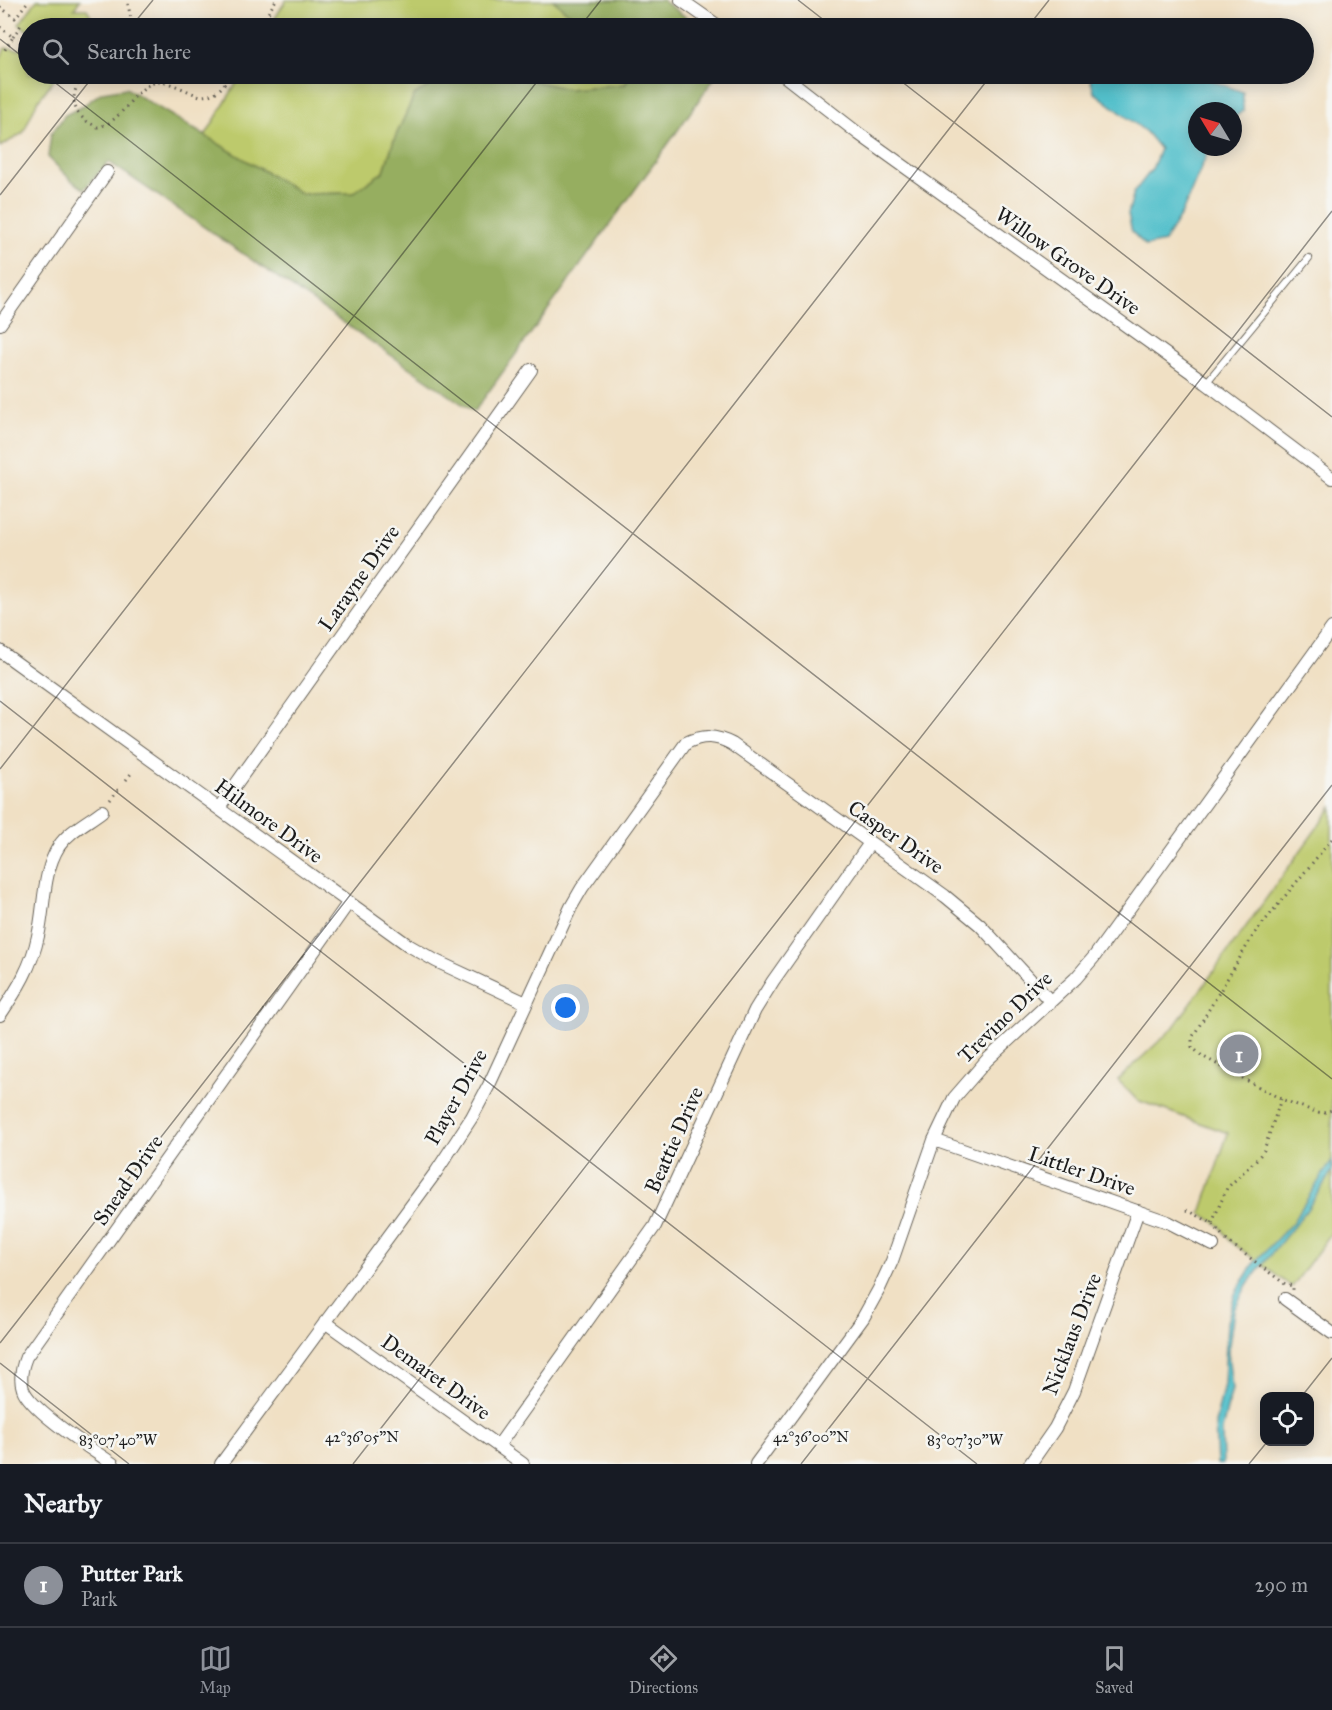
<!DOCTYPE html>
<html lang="en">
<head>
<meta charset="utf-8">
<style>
  body { margin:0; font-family:"IM FELL Great Primer",serif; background:#20242c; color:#f1f3f6 }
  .controls { position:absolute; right:18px; bottom:18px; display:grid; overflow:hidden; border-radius:12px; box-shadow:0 3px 15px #0003 }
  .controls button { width:54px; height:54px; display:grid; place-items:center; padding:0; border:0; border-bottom:2px solid #363941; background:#171b24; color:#f1f3f6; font:30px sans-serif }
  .compass { position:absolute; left:1188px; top:102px; width:54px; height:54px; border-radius:50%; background:#171b24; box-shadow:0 3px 15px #0003; rotate:308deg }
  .you { position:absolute; left:566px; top:1008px; width:21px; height:21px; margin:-15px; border:4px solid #fff; border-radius:50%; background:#1a73e8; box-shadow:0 0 0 9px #1a73e833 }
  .badge { display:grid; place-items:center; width:39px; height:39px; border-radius:50%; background:#8c9099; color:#fff; font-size:20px; font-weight:700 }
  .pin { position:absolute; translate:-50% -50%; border:3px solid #fff; box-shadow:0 2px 6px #0006 }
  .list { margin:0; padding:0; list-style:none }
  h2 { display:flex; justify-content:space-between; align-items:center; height:78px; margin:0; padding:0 24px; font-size:26px }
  h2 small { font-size:20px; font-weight:400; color:#9ea1a6 }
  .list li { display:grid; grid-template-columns:39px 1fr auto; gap:18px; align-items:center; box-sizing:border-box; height:84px; padding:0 24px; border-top:2px solid #363941 }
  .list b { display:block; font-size:22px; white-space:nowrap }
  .list p { margin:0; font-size:20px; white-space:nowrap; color:#9ea1a6 }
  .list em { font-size:20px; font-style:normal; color:#9ea1a6 }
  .icon { flex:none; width:33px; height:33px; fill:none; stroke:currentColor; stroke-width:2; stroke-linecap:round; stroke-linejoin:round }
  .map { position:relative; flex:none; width:1332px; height:1464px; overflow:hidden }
  .search { position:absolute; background:#171b24; box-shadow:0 3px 15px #0003; left:18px; right:18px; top:18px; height:66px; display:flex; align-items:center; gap:15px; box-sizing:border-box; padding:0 21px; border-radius:33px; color:#9ea1a6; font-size:22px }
  .sheet { height:162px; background:#171b24 }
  nav { display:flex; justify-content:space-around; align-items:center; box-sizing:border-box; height:84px; border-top:2px solid #363941; background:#171b24; font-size:16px; color:#9ea1a6 }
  nav a { display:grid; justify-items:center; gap:3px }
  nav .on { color:#8c9099 }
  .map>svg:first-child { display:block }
  .green { fill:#bdca6c; stroke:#6c7344; stroke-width:1.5 }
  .forest { fill:#96ae60; stroke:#59653e; stroke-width:1.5 }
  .water { fill:#53c0cb; stroke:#386e74; stroke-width:1.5 }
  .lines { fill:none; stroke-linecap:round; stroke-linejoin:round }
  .lane-casing { stroke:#666157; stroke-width:8 }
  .street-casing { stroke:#666157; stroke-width:14 }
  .path { stroke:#666157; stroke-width:3; stroke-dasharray:1.5 4.5; stroke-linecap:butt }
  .lane { stroke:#fff; stroke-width:6 }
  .street { stroke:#fff; stroke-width:12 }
  .ticks { fill:none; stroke:#1c1c1c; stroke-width:1.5; stroke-opacity:0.45 }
  .labels { text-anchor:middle; stroke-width:5; stroke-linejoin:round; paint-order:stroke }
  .street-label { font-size:21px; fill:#1c1c1c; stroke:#f6f6f2 }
  .ticks-label { font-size:15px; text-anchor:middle; fill:#1c1c1c; stroke:#f6f6f2; stroke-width:5; stroke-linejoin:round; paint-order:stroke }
</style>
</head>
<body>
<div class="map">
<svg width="1332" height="1464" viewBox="0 0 1332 1464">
  <rect width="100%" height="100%" fill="#f6f6f2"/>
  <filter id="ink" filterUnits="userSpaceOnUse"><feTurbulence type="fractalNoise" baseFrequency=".0167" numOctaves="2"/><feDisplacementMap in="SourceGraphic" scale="12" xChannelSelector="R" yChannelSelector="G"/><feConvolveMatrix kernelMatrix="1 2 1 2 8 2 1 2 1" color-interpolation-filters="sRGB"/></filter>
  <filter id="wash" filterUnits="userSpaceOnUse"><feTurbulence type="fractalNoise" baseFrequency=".008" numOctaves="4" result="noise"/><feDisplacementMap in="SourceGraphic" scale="24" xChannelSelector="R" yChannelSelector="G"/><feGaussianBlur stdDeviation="1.35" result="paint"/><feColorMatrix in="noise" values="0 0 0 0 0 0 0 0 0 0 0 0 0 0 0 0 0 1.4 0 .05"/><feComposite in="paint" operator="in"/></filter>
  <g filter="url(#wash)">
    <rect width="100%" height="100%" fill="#f0e0c4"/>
    <!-- green -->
    <path class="green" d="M37,0h43l-6,9h13l8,14 -4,5h-63v3l-9,-7z
      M286,0h267l19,16 20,12h-323z
      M28,40v34h30l-21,28 -14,31 -23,14v-88l5,-11 16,1z
      M242,74h386l-2,10 -58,5 -65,-15 -88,20 -21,46 -10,31 -31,22 -51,1 -97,-58z
      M1332,807v425l-40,55 -62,-46 -10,-15 -19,-13 27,-80 -91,-33 -19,-20 55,-52z"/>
    <!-- forest -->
    <path class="forest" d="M553,0h109l39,28h-109l-20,-12z
      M503,74l65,15 58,-5 2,-10h89l-46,66 -197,272 -365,-250 -25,27 -13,-9 -23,-23 3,-23 14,-19 16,-8 21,-15 24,-4 176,106 51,-1 31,-22 10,-31 21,-46 30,-17z"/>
    <!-- water -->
    <path class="water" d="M1089,74h110l19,9 25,9v19l-10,7v-7h-36v36h13l-28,66 -18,29 -18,4 -14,-14 -4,-18 6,-22 18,-23 8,-20 -14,-17 -52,-40z
      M1332,1160v10l-5,9 -21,32 -58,72 -14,27 -6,42 4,37 -10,41 1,34h-6l-2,-40 9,-40 3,-62 8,-28 18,-30 39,-41z"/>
  </g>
  <g filter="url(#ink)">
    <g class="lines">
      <defs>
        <path id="lane" d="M1206,383l103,-125"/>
        <path id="street" d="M681,0l40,28
          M782,74l77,60 347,249 126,95
          M0,324l107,-152
          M0,651l408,294 28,16 90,42
          M219,808l312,-438
          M0,1015c17,-25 32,-49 38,-79 7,-29 4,-63 21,-90 10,-15 29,-24 43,-35
          M934,1140l234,82 45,23
          M1285,1299l47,34
          M325,1322l198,142
          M498,1446l157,-220 100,-216 18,-29 97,-138
          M113,1464c-20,-14 -83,-54 -90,-75 -4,-11 -1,-22 3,-32l323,-455
          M221,1464l215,-292 36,-55 17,-32 82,-178 11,-19 104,-145c17,-8 29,-8 46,1l213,152 35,29 70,76
          M756,1464l107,-146 16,-29 13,-28 42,-121 20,-42 33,-38 89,-82 18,-21 238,-329
          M1030,1464l25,-36 19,-37 64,-180"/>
      </defs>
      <!-- lane casing -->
      <use href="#lane" class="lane-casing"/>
      <!-- street casing -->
      <use href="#street" class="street-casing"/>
      <!-- path -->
      <path class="path" d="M0,7l15,11 14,-18
        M0,27l13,10 -9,14
        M127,28l4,-9 -4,-19
        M259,28l17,-28
        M13,37l8,-12
        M85,74c-18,20 -14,43 13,53 27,-5 37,-46 63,-45 12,1 27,10 39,14 17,0 23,-9 31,-22
        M126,780l7,-9
        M110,800l10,-13
        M1332,839l-78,95 -62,104v9l10,9 79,43 40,15 11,-4
        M1187,1210l25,13 10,12
        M1212,1223l15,-35 31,-30 6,-8 17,-51
        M1226,1240l59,44 8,2v4"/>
      <!-- lane -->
      <use href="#lane" class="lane"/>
      <!-- street -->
      <use href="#street" class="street"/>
    </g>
  </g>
  <!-- ticks -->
  <path class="ticks" d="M798,0l36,28M130,28l23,-28M579,28l22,-28M1027,28l22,-28M0,39l28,22M44,74l1288,1005M892,74l440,343M0,195l95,-121M0,701l977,763M0,769l543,-695M0,1343l992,-1269M0,1363l129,101M1302,1396l30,-38M353,1464l979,-1253M801,1464l531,-679M1249,1464l18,-22"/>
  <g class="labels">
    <!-- street labels -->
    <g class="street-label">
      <text transform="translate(1068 261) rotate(35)" y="7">Willow Grove Drive</text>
      <text transform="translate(359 578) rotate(-55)" y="7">Larayne Drive</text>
      <text transform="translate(269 821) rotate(36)" y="7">Hilmore Drive</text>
      <text transform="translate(896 837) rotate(35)" y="7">Casper Drive</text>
      <text transform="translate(1005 1017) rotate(-44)" y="7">Trevino Drive</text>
      <text transform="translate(456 1097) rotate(-61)" y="7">Player Drive</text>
      <text transform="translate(674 1140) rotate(-66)" y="7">Beattie Drive</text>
      <text transform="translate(1082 1171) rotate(19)" y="7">Littler Drive</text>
      <text transform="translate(128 1180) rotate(-55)" y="7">Snead Drive</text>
      <text transform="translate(1072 1334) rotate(-69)" y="7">Nicklaus Drive</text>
      <text transform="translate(436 1377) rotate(36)" y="7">Demaret Drive</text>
    </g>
  </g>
  <g class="ticks-label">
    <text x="362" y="1442">42°36'05"N</text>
    <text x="811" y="1442">42°36'00"N</text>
    <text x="118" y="1445">83°07'40"W</text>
    <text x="965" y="1445">83°07'30"W</text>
  </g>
</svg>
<div class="controls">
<button><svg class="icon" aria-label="locate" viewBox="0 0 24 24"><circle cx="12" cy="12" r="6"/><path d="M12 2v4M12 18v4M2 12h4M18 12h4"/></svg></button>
</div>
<svg class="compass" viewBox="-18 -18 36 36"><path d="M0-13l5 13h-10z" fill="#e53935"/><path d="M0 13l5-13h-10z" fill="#9ea1a6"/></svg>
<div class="you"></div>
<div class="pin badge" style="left:1239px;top:1054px">1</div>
<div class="search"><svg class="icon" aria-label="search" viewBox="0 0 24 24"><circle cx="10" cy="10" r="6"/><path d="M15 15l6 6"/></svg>Search here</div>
</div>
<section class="sheet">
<h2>Nearby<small></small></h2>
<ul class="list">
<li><span class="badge">1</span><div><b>Putter Park</b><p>Park</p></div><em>290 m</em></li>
</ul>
</section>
<nav>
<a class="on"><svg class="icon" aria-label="map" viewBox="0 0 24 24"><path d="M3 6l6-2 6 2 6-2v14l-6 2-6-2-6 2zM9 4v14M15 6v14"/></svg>Map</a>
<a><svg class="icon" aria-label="directions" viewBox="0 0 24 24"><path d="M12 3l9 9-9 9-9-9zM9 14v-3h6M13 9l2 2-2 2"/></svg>Directions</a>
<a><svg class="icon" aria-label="saved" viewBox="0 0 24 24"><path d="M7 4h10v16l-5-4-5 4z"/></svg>Saved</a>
</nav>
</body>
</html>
